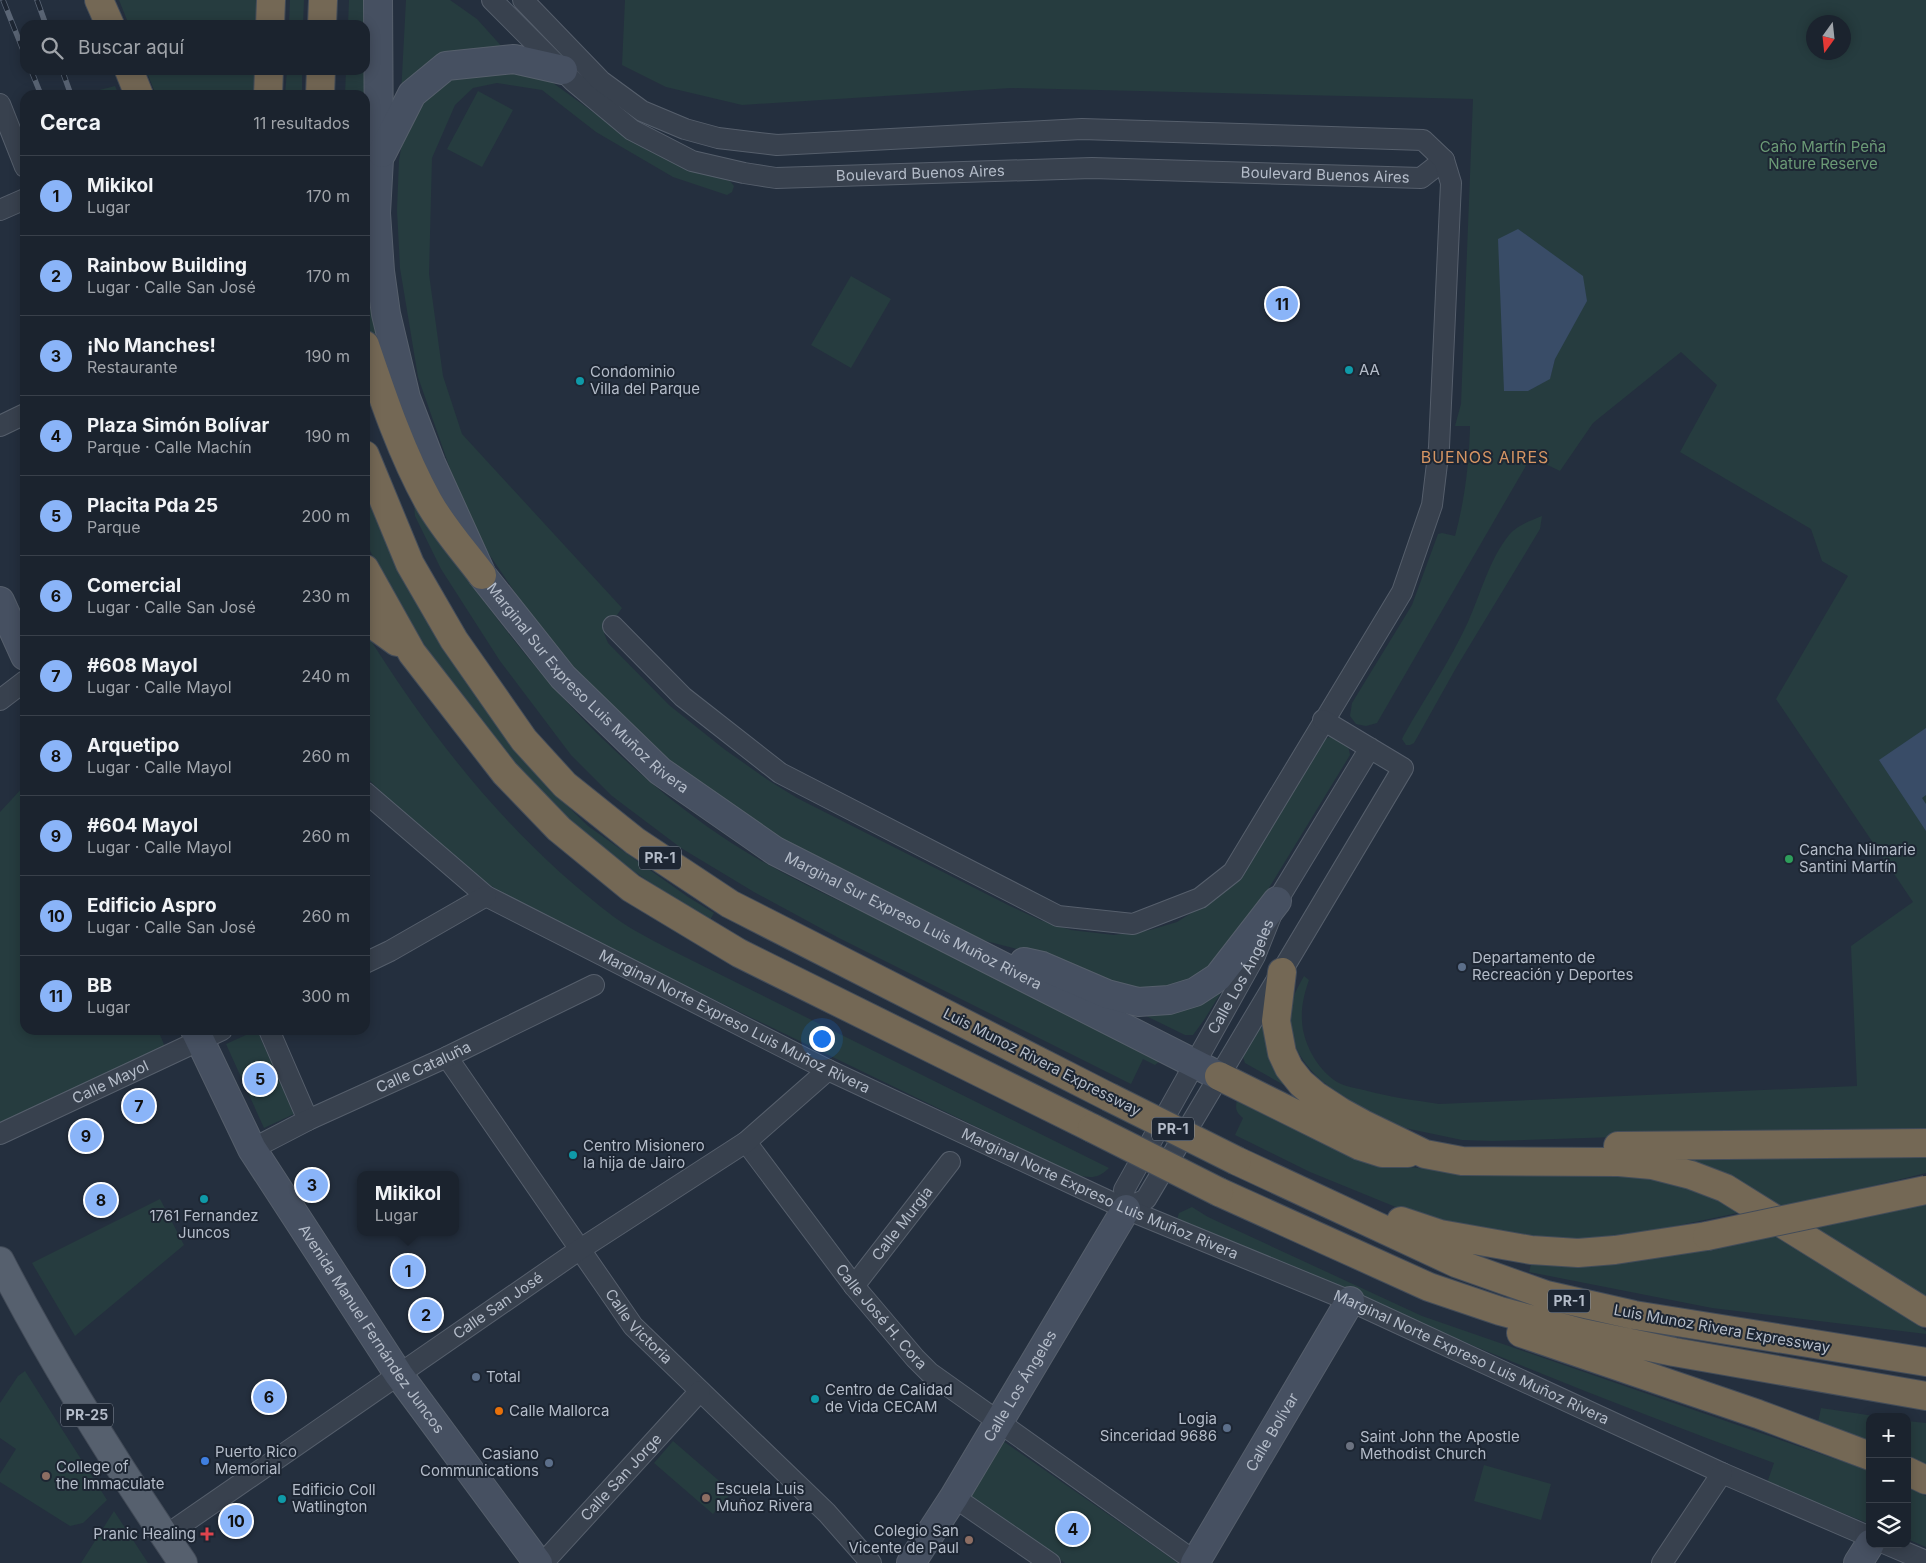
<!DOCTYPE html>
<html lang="es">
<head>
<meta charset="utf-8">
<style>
  body { margin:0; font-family:Inter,sans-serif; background:#282f3a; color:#f1f3f6 }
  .controls { position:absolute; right:15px; bottom:15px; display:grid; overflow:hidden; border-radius:10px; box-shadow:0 2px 12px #0003 }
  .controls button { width:45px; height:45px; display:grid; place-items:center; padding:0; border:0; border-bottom:1px solid #39404a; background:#1b232e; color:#f1f3f6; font:25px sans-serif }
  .compass { position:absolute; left:1806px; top:15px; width:45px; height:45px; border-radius:50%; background:#1b232e; box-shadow:0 2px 12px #0003; rotate:195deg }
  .you { position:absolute; left:821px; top:1038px; width:18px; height:18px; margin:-12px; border:4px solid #fff; border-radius:50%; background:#1a73e8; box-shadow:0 0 0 8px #1a73e833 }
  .badge { display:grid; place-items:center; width:32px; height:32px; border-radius:50%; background:#8ab4f8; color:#111; font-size:16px; font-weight:700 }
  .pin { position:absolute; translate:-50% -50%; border:2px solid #fff; box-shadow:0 1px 5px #0006 }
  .popup { position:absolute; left:357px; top:1171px; width:102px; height:65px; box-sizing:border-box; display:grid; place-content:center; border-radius:10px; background:#1b232e; filter:drop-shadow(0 1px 4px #0005); font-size:16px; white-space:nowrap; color:#a0a4aa }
  .popup b { font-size:19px; color:#f1f3f6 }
  .popup::after { content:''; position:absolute; left:50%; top:100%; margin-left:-10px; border:10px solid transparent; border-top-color:#1b232e }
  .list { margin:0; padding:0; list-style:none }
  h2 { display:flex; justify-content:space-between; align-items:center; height:65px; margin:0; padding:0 20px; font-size:21px }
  h2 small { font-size:16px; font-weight:400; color:#a0a4aa }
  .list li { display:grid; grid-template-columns:32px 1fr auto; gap:15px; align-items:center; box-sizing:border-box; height:80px; padding:0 20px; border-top:1px solid #39404a }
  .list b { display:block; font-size:19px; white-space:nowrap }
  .list p { margin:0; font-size:16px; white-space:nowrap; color:#a0a4aa }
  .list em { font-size:16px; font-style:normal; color:#a0a4aa }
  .icon { flex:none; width:28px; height:28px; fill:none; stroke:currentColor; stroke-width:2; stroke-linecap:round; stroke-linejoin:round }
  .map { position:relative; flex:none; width:1926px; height:1563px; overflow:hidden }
  .search { position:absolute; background:#1b232e; box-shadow:0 2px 12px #0003; left:20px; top:20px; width:350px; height:55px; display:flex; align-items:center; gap:12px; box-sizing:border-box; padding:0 18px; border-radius:15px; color:#a0a4aa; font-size:19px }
  .panel { position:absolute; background:#1b232e; box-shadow:0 2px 12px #0003; left:20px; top:90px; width:350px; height:945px; border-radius:15px }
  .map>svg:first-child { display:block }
  .green { fill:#263c3f; fill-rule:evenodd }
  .water { fill:#394c67 }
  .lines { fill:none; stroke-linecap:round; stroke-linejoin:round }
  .street-casing { stroke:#565f6c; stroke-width:22 }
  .secondary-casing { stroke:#565f6c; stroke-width:30 }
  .primary-casing { stroke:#414a57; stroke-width:30 }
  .highway-casing { stroke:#434c59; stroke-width:30 }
  .street { stroke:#38414e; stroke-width:20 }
  .secondary { stroke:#465061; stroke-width:28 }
  .primary { stroke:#56606e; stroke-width:28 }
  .highway { stroke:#746855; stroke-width:28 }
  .rail-casing { stroke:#5a6575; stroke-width:5.5 }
  .rail { stroke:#1d2633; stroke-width:4; stroke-dasharray:11; stroke-linecap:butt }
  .highway-bridge-casing { stroke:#434c59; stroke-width:30; stroke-linecap:butt }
  .highway-bridge { stroke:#746855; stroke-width:28 }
  .culture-dot { fill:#0f9aa8; stroke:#1d2633; stroke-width:2 }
  .leisure-dot { fill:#2e9e5b; stroke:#1d2633; stroke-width:2 }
  .service-dot { fill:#5c6f8a; stroke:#1d2633; stroke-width:2 }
  .food-dot { fill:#e8710a; stroke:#1d2633; stroke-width:2 }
  .worship-dot { fill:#6b7280; stroke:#1d2633; stroke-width:2 }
  .shop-dot { fill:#3f7fe0; stroke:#1d2633; stroke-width:2 }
  .education-dot { fill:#8d6e63; stroke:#1d2633; stroke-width:2 }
  .health-dot { fill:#e0444e; stroke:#1d2633; stroke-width:2 }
  .labels { text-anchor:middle; stroke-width:4; stroke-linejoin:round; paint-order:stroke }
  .shield { fill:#1d2633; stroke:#878f9c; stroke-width:1 }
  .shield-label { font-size:14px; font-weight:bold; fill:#b4bcc9 }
  .park-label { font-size:15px; fill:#6b9a76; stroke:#1d2633 }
  .street-label { font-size:15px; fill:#b4bcc9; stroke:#1d2633 }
  .poi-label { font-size:15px; fill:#b4bcc9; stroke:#1d2633; text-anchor:start }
  .neighbourhood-label { font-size:16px; letter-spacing:1px; fill:#d59563; stroke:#1d2633 }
</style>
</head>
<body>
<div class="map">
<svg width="1926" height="1563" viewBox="0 0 1926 1563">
  <rect width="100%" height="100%" fill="#242f3e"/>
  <!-- green -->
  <path class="green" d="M119,0h140l-1,25h-129z
    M290,0h14l-1,25h-14z
    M349,0h28l4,342 -8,1 -8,-24v-224h-20l1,-25h19v-45h-17z
    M406,0h44l27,19 27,30 -103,45z
    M625,0h1301v1131l-158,1 -275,9 -31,-1 -81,-17 -50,-23 5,-9c-28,-18 -51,-47 -45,-83 1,-11 7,-21 13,-32l5,4c-5,14 -8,27 -7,41 1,24 18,53 39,63 7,3 15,4 23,6 25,7 49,10 75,14l418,-18 -6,-140 62,-44 -137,-203 72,-123 -26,-15 -11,-32 -131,-77 37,-67 -36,-33 -88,71 -33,48 -29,-14 -154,266 -11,3 -10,-2 -6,-8 2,-13 60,-98 26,-71 4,-1 13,3c10,-37 14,-72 15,-110h-15l6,-22 12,-305 -462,-11 -269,17 -76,-18 -44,-22zM1814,22h30v30h-30zM1555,359l-5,19 -22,13h-24z
    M494,63l48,12 58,42 56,35 55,23 19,6 4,5 -2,6 -5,3 -54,-18 -77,-45 -54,-42 -45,-7 -24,5 -18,17 -23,53 -3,116 14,102 19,58 160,174 -18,25 4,10 61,62 55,44 44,31 29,18 213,108 30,14 31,10 43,5 36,-5 27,-8 43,-27 105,-156 7,-3 16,9 2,10 -114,187 -16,18 -35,24 -41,7 -29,-7 -55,-24 -78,-20 -86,-41 -130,-67 -62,-40 -53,-45 -59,-59 -54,-62 -60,-88 -22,-52 -38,-109 -18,-109 -3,-58 2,-50 4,-22 15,-30 15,-18 27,-15z
    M146,70h109l-1,25h-98z
    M287,70h15v25h-17z
    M115,86l4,9h-39z
    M478,91l35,19 -31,57 -35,-18z
    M851,276l40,23 -40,69 -40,-23z
    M365,492l34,80 114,176 32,36 43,42 100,71 26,16 -4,7 -27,-15 -51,-35 -48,-38 -46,-42 -79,-90 -76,-122 -18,-38z
    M418,502c78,128 175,246 300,332 57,39 122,67 185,97 85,42 171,83 256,126v5l-4,3 -12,-6 -12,25 -294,-147 -83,-45 -73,-44 -69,-52 -41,-41 -71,-94 -59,-92 -26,-53 -1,-12z
    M1542,516l-2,13 -84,139 -42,75 -4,2h-4l-4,-6 2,-4c21,-37 46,-74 64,-113 13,-29 21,-62 41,-87 8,-10 21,-14 33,-19z
    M365,631c67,108 147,209 249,286 16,12 35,21 53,31l442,220c-11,11 -18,10 -33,7l-487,-236 -53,-27 -54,-31 -64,-53 -53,-52z
    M25,785v245h133l7,17 -165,76v-311z
    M1222,991l-18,29 -11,15h-8l-41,-20z
    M1265,1015l26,74 -46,-26 -2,-6z
    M257,1030l37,84 -30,14 -38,-84z
    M1237,1100l73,37 33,15 31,11 53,6 144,-1 87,6 89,37 -143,30 -43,2 -131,-22 -120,-49 -75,-37 8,-17c-7,-6 -8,-9 -6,-18z
    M1718,1153l208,3v17l-144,35 -111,-49z
    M160,1199l24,46 -109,91 -43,-73z
    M1926,1202v104l-119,-79z
    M1192,1207l16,10 214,99 448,155v53l-103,-41 7,-20c-202,-74 -400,-157 -597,-244l2,-6z
    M1783,1232l143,99v3l-214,-26 -183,-36 4,-15z
    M25,1371l82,129 -24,23 -13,3 -70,-44v-8l16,-25 -16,-11v-35l18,-27z
    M1821,1408l60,9h-11v25l-52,-20z
    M1907,1421l19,2v42l-19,-9z
    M673,1441l59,51 -19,22 -59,-51z
    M1003,1441l175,122h-113l-97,-68z
    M1484,1465l67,19 -10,36 -67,-19z
    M1907,1487l19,9v51l-19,-8z
    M114,1511l34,52h-67z"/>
  <!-- water -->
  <path class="water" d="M1518,229l65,47 4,25 -32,58 -5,20 -22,12h-24l-6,-152z
    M1926,728v67l-4,3 4,6v27l-47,-71z"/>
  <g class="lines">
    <defs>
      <g id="street">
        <path id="s1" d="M492,0l81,81 59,49 60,31 52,12 32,5 316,-10 329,10 23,-18"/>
        <path d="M523,0l78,81 41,30 43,18 33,9 59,7 305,-16 341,11 21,20 7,23 -12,264 -7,58 -30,87 -169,280 -33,26 -67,26 -75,-8 -278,-143 -97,-76 -70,-71"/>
        <path d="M0,104l25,63"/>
        <path d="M0,210l25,-11"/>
        <path d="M0,426l25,-12"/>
        <path d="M0,700l25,-19"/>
        <path id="s2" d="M1323,720l80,48 -257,431 -20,10 -2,-19 131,-234 22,-55 93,-153"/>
        <path id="s3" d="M365,792l121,104 342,174 298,139 224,92 372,172 148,64"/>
        <path d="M365,963l25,-12 96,-55"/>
        <path d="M269,1030l39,90"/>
        <path id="s4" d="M447,1057l186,269 194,187 44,50"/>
        <path id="s5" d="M0,1134l222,-104"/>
        <path id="s6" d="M746,1142l108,144 61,72 15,15 267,190"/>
        <path id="s7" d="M252,1149l56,-29 139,-63 147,-72"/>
        <path id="s8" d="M854,1286l96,-124"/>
        <path d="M954,1497l96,66"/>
        <path id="s9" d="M165,1536l414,-286 167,-108 82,-72"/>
        <path d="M1886,1544l40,17"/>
        <path id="s10" d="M543,1563l157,-172"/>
        <path d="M1662,1563l60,-90"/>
      </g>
      <g id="secondary">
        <path id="s11" d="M378,0l1,159 -3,54 4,58 6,43 20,84 25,65 51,112 81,102 97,94 115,80 444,225"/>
        <path d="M382,153l30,-59 34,-28 68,-7 49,11"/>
        <path d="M0,601l25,55"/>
        <path d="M1024,962l18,4 65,28 31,8 31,-2 26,-8 23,-15 59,-76"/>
        <path id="s12" d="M195,1030l57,119 147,226 139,188"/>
        <path id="s13" d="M911,1563l43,-66 172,-288"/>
        <path id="s14" d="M1195,1563l155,-262"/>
        <path d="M1858,1563l12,-19"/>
      </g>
      <path id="primary" d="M0,1261c54,105 117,205 183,302"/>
      <path id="highway" d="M99,0l11,25
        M270,25l1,-25
        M322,25l1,-25
        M129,70l10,25
        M268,95l1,-25
        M320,95l1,-25
        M365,345c18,53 36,107 63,156 15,27 36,50 54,74
        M365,455l45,109 44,76 70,100 41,45 70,56 95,63 379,193
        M365,569l47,84 93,120 54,56 72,59 108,65 353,175
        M365,610l14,19 18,13
        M1282,972l-6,49 6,32 7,15 12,15 14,12 26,17 22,12 62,30 37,7 157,1 33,3 39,10 34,13 201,125
        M1219,1076l141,70 22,7h26
        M1618,1146l308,-3
        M1237,1161l219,102 90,32 88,20 292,47
        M1219,1192l210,95 71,24 82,22 92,19 252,44
        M1401,1221l39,13 91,16 47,3 37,-3 92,-14
        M1521,1333l237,81 112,42
        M1907,1471l19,9"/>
    </defs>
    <!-- street casing -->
    <use href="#street" class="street-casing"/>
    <!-- secondary casing -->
    <use href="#secondary" class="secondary-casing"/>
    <!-- primary casing -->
    <use href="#primary" class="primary-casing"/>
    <!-- highway casing -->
    <use href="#highway" class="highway-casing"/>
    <!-- street -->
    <use href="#street" class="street"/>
    <!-- secondary -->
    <use href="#secondary" class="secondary"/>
    <!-- primary -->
    <use href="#primary" class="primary"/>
    <!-- highway -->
    <use href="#highway" class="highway"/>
    <defs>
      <path id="rail" d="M3,0l22,55
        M37,0l9,25
        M31,70l10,25
        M62,70l9,25"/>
    </defs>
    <!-- rail casing -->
    <use href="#rail" class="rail-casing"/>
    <!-- rail -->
    <use href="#rail" class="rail"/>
    <defs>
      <path id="highway-bridge" d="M1109,1097l128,64
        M1092,1128l127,64
        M1707,1236l219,-46"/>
    </defs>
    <!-- highway-bridge casing -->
    <use href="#highway-bridge" class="highway-bridge-casing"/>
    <!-- highway-bridge -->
    <use href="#highway-bridge" class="highway-bridge"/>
  </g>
  <!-- markers -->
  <g class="culture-dot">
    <circle cx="1349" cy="370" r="5"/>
    <circle cx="580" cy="381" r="5"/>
    <circle cx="573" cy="1155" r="5"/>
    <circle cx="204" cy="1199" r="5"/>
    <circle cx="815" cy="1399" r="5"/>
    <circle cx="282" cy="1499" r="5"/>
  </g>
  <circle class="leisure-dot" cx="1789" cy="859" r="5"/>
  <g class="service-dot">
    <circle cx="1462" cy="967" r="5"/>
    <circle cx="476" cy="1377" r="5"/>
    <circle cx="1227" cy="1428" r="5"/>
    <circle cx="549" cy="1463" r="5"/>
  </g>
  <circle class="food-dot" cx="499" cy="1411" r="5"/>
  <circle class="worship-dot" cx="1350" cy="1446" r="5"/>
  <circle class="shop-dot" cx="205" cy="1461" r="5"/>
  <g class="education-dot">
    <circle cx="46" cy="1476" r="5"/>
    <circle cx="706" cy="1498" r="5"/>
    <circle cx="969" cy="1540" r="5"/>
  </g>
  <path class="health-dot" d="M204.5 1526.5h5v5h5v5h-5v5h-5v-5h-5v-5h5z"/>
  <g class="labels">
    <!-- shield labels -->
    <g class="shield">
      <rect x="639" y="846.5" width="42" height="23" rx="4"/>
      <rect x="1152" y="1117.5" width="42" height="23" rx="4"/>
      <rect x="1548" y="1289.5" width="42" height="23" rx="4"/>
      <rect x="61" y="1403.5" width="52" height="23" rx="4"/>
    </g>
    <g class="shield-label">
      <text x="660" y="863">PR-1</text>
      <text x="1173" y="1134">PR-1</text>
      <text x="1569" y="1306">PR-1</text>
      <text x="87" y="1420">PR-25</text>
    </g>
    <!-- park labels -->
    <g class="park-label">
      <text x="1823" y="152">Caño Martín Peña<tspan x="1823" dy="17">Nature Reserve</tspan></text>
    </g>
    <!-- street labels -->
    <g class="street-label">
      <text dy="5" stroke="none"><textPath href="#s1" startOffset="489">Boulevard Buenos Aires</textPath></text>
      <text dy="5" stroke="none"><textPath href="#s1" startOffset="894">Boulevard Buenos Aires</textPath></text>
      <text dy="5" stroke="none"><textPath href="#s11" startOffset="749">Marginal Sur Expreso Luis Muñoz Rivera</textPath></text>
      <text dy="5" stroke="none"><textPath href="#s11" startOffset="1154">Marginal Sur Expreso Luis Muñoz Rivera</textPath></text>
      <text dy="5" stroke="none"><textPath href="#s2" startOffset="880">Calle Los Ángeles</textPath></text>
      <text dy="5" stroke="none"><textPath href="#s3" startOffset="438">Marginal Norte Expreso Luis Muñoz Rivera</textPath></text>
      <text transform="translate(1042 1062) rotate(27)" y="5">Luis Munoz Rivera Expressway</text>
      <text dy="5" stroke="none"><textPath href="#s7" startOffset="190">Calle Cataluña</textPath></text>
      <text dy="5" stroke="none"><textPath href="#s5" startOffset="122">Calle Mayol</textPath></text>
      <text dy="5" stroke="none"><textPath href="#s3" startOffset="842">Marginal Norte Expreso Luis Muñoz Rivera</textPath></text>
      <text dy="5" stroke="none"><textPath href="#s8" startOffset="79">Calle Murgia</textPath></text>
      <text dy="5" stroke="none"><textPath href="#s9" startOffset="405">Calle San José</textPath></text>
      <text dy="5" stroke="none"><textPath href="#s6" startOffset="221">Calle José H. Cora</textPath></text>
      <text dy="5" stroke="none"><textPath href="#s4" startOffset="331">Calle Victoria</textPath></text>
      <text dy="5" stroke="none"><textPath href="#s12" startOffset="348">Avenida Manuel Fernández Juncos</textPath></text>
      <text transform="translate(1722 1329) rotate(10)" y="5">Luis Munoz Rivera Expressway</text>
      <text dy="5" stroke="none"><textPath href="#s3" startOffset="1248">Marginal Norte Expreso Luis Muñoz Rivera</textPath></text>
      <text dy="5" stroke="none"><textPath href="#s13" startOffset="208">Calle Los Ángeles</textPath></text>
      <text dy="5" stroke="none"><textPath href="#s14" startOffset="152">Calle Bolívar</textPath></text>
      <text dy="5" stroke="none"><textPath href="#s10" startOffset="116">Calle San Jorge</textPath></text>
    </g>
    <!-- poi labels -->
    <g class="poi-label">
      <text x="1359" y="375">AA</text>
      <text x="590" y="377">Condominio<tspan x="590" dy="17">Villa del Parque</tspan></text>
      <text x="1799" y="855">Cancha Nilmarie<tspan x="1799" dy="17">Santini Martín</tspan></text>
      <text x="1472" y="963">Departamento de<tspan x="1472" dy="17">Recreación y Deportes</tspan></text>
      <text x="583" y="1151">Centro Misionero<tspan x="583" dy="17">la hija de Jairo</tspan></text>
      <text x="204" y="1221" text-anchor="middle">1761 Fernandez<tspan x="204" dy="17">Juncos</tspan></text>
      <text x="486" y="1382">Total</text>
      <text x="825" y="1395">Centro de Calidad<tspan x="825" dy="17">de Vida CECAM</tspan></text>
      <text x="509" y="1416">Calle Mallorca</text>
      <text x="1217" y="1424" text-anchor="end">Logia<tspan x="1217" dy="17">Sinceridad 9686</tspan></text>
      <text x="1360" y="1442">Saint John the Apostle<tspan x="1360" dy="17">Methodist Church</tspan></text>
      <text x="215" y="1457">Puerto Rico<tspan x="215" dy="17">Memorial</tspan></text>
      <text x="539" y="1459" text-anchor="end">Casiano<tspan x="539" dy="17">Communications</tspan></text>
      <text x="56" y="1472">College of<tspan x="56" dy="17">the Immaculate</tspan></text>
      <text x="716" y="1494">Escuela Luis<tspan x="716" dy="17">Muñoz Rivera</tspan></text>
      <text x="292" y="1495">Edificio Coll<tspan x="292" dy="17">Watlington</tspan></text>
      <text x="959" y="1536" text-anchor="end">Colegio San<tspan x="959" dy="17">Vicente de Paul</tspan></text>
      <text x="196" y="1539" text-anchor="end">Pranic Healing</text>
    </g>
    <!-- neighbourhood labels -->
    <g class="neighbourhood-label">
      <text x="1485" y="463">BUENOS AIRES</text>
    </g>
  </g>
</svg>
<div class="controls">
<button>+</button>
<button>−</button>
<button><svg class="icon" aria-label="layers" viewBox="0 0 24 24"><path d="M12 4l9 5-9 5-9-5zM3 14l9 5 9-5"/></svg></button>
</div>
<svg class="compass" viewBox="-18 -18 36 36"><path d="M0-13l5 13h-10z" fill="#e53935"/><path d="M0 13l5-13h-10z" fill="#a0a4aa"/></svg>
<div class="you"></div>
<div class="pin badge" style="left:408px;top:1271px">1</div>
<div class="popup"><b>Mikikol</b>Lugar</div>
<div class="pin badge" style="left:426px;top:1315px">2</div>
<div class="pin badge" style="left:312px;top:1185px">3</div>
<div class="pin badge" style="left:1073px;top:1529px">4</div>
<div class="pin badge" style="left:260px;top:1079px">5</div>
<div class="pin badge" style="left:269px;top:1397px">6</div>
<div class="pin badge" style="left:139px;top:1106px">7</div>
<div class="pin badge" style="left:101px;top:1200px">8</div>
<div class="pin badge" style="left:86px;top:1136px">9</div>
<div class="pin badge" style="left:236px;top:1521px">10</div>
<div class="pin badge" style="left:1282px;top:304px">11</div>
<div class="search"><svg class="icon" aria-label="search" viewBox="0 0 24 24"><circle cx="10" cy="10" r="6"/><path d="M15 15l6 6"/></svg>Buscar aquí</div>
<section class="panel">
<h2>Cerca<small>11 resultados</small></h2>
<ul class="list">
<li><span class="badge">1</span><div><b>Mikikol</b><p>Lugar</p></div><em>170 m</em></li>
<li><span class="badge">2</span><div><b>Rainbow Building</b><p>Lugar · Calle San José</p></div><em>170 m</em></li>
<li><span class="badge">3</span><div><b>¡No Manches!</b><p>Restaurante</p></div><em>190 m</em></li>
<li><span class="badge">4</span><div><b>Plaza Simón Bolívar</b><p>Parque · Calle Machín</p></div><em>190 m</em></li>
<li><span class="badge">5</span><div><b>Placita Pda 25</b><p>Parque</p></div><em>200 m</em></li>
<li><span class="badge">6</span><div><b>Comercial</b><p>Lugar · Calle San José</p></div><em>230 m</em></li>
<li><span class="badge">7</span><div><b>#608 Mayol</b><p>Lugar · Calle Mayol</p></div><em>240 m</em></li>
<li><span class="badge">8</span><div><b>Arquetipo</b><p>Lugar · Calle Mayol</p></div><em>260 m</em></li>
<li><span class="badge">9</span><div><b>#604 Mayol</b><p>Lugar · Calle Mayol</p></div><em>260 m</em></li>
<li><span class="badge">10</span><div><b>Edificio Aspro</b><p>Lugar · Calle San José</p></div><em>260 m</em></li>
<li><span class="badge">11</span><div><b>BB</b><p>Lugar</p></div><em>300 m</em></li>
</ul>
</section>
</div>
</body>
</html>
